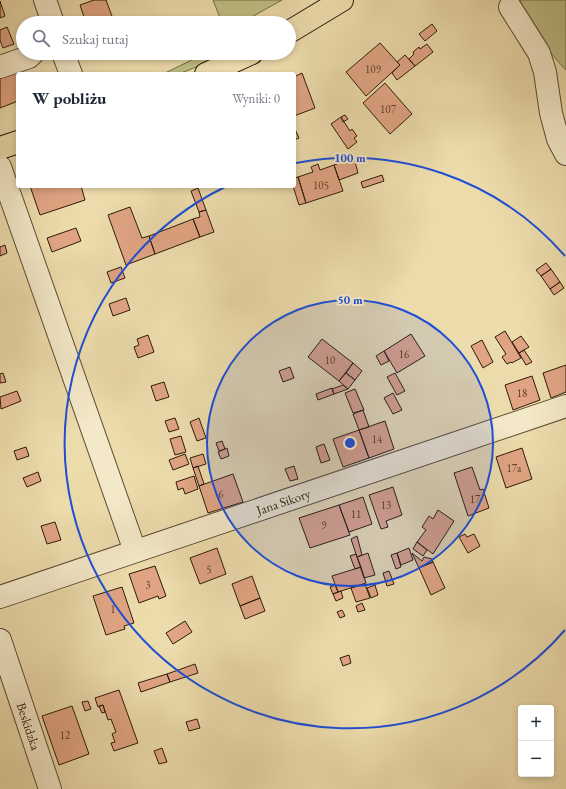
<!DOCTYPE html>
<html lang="pl">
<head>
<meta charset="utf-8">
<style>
  body { margin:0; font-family:"EB Garamond",serif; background:#f6f6f7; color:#1f2937 }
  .controls { position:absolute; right:12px; bottom:12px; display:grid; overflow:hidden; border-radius:4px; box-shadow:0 2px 6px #0003 }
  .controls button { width:36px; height:36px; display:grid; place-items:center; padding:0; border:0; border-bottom:1px solid #e0e1e3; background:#fff; color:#1f2937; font:20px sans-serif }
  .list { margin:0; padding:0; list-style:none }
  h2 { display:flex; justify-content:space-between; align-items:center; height:52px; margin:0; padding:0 16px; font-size:17px }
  h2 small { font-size:13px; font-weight:400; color:#747a83 }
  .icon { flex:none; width:22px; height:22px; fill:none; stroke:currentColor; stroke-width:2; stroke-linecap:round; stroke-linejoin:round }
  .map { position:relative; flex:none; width:566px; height:789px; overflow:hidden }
  .search { position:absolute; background:#fff; box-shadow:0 2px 6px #0003; left:16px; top:16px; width:280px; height:44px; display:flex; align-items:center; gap:10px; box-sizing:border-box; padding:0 14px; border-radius:22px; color:#747a83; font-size:15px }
  .panel { position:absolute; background:#fff; box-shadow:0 2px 6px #0003; left:16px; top:72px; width:280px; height:116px; border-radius:4px }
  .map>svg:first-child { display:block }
  .green { fill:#bebe84; stroke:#766c48 }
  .building { fill:#e0a483; stroke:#2d1b0b }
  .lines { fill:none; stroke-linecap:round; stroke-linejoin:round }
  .minor-casing { stroke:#5d4b33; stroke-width:24 }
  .major-casing { stroke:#2d1b0b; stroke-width:24 }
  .minor { stroke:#f3e8c8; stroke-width:22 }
  .major { stroke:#ecdbab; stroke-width:22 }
  .ring { fill:none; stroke:#1d4ed8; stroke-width:2 }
  .labels { text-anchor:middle; stroke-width:4; stroke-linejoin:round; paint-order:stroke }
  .number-label { font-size:11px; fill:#5a3d29 }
  .street-label { font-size:13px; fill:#2d1b0b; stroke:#f3e8c8 }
  .centre { fill:#1d4ed8; stroke:#f3e8c8; stroke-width:2 }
  .ring-label { font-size:12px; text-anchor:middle; font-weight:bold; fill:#1d4ed8; stroke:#f3e8c8; stroke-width:4; stroke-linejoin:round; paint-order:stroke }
</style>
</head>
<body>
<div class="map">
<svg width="566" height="789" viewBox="0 0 566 789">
  <rect width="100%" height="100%" fill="#ecdbab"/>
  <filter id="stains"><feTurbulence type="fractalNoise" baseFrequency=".005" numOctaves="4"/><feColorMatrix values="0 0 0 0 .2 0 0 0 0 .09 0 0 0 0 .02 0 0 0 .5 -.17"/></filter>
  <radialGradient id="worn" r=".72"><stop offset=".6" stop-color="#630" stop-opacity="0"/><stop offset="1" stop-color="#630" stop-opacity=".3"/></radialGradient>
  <!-- green -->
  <path class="green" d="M213,0h69l-41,23h-19z
    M521,0h45v70c-20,-21 -35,-43 -50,-67z
    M206,53h11l3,4 -41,17h-16z"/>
  <!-- building -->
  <path class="building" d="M94,0h12l7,19 -12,4h-15l-6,-18z
    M0,1l5,15 -5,2z
    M432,24l5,7 -12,10 -6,-7z
    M7,27l7,17 -11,4 -3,-8v-10z
    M380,43l20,22 -34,31 -20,-24z
    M427,44l6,8 -18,14 -6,-7 5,-5 -1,-2 6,-5 1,2z
    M405,55l10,11 -18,14 -5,-7 8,-8 -3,-3z
    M15,69l3,10v22l-18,7v-34z
    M302,73l13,35 -21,8v-39z
    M385,83l27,31 -22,20 -27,-31z
    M345,115l3,4 -5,3 -2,-5z
    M341,117l9,14 2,-2 5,7 -3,2 3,4 -9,7 -17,-25z
    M294,127l5,11 -5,2z
    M354,158l4,15 -19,7 -5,-15z
    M318,164l2,6 14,-5 9,26 -37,12 -8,-26 15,-5 -2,-5z
    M382,175l2,6 -21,7 -2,-6z
    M298,177l8,26 -7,2 -6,-19h1v-8z
    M30,186h51l4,14 -45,15z
    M198,188l8,22 -7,2 -8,-21z
    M130,207l12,31 7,-2 6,18 -29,11 -18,-50z
    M206,210l8,22 -14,5 -7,-18 7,-2 -1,-5z
    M193,219l7,18 -45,17 -6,-18z
    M76,228l5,13 -29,11 -5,-14z
    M5,245l2,8 -7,3v-9z
    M546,263l5,6 -10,7 -5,-6z
    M121,267l4,11 -14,5 -4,-11z
    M551,269l9,13 -10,7 -9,-13z
    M560,282l4,6 -10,7 -4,-6z
    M126,298l4,12 -17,6 -4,-12z
    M505,331l16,27 -9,5 -1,-1 -4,2 -5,-7 4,-3 -11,-17z
    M411,334l14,22 -28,17 -13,-22z
    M148,335l6,17 -16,6 -4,-11 5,-2 -2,-6z
    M521,336l8,11 -10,6 -7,-11z
    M322,339l31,24 -14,18 -31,-24z
    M482,340l11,22 -10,6 -12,-22z
    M524,350l8,12 -6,3 -7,-12z
    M384,351l5,10 -8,4 -5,-9z
    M353,363l9,8 -7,9 -9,-7z
    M566,365v27l-15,6 -8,-25z
    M290,367l4,11 -11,4 -4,-11z
    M3,373l3,9 -6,1v-9z
    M346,373l9,7 -7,9 -9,-8z
    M395,373l10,18 -8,4 -10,-18z
    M532,376l8,24 -27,10 -8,-25z
    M164,382l5,15 -13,4 -5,-15z
    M343,385l5,4 -14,5 -2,-5z
    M332,388l2,6 -16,6 -2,-6z
    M355,389l9,21 -11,3 -8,-20z
    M17,391l4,10 -20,8 -1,-12z
    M393,393l9,17 -9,4 -9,-16z
    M363,410l6,17 -10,3 -6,-16z
    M175,418l4,11 -10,3 -4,-11z
    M199,418l7,20 -9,3 -7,-19z
    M385,421l9,28 -25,9 -10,-28z
    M359,430l10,28 -26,9 -10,-28z
    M181,436l5,16 -11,3 -5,-16z
    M222,441l3,8 -6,2 -3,-8z
    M324,444l6,16 -9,3 -5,-16z
    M26,447l3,9 -12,4 -3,-9z
    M227,448l2,8 -8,3 -3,-7z
    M522,448l10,31 -26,9 -10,-31z
    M185,454l4,10 -16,6 -4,-10z
    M203,454l3,10 -13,4 -3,-10z
    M198,466l6,18 -5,2 -6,-18z
    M294,466l4,13 -8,2 -5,-12z
    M472,467l8,23 3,-1 6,19 -21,8 -14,-43z
    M38,472l3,9 -14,6 -4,-9z
    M233,474l10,28 -35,11 -9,-27z
    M194,476l4,13 -13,5 -2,-6 -5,2 -2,-8z
    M393,487l9,28 -16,6 2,6 -7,2 -12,-34z
    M363,497l9,27 -23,8 -10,-27z
    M339,505l11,30 -40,13 -11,-30z
    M438,510l16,11 -21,33 -16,-12 9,-12 -4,-3 7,-11 4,3z
    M55,522l6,18 -14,4 -6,-18z
    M465,534l2,3 7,-3 6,12 -12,7 -9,-16z
    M357,536l5,19 -5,2 -6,-18z
    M417,542l10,8 -4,6 -10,-7z
    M217,548l9,26 -26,10 -10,-26z
    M409,548l4,12 -12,5 -4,-12z
    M368,553l7,22 -11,3 -7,-21z
    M397,553l4,14 -5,2 -5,-14z
    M412,553l10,8 2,-4 8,2 1,3 -14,6z
    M356,554l5,13 -6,2 -5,-13z
    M433,562l12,26 -14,7 -12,-27z
    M155,566l11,30 -7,3 -1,-3 -19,7 -10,-29z
    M361,567l5,16 -28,9 -6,-16z
    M389,571l5,13 -7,2 -4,-13z
    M252,576l8,22 -20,8 -8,-22z
    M365,584l5,14 -14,4 -5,-14z
    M335,585l3,7 -5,2 -3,-7z
    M375,585l3,10 -7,3 -4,-10z
    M122,587l12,36 -10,3 1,3 -19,6 -13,-39z
    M341,591l2,7 -7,3 -3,-7z
    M260,598l5,13 -20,8 -5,-13z
    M362,603l3,7 -7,2 -2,-6z
    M342,610l3,6 -5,2 -3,-6z
    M185,621l7,11 -19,12 -7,-11z
    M349,655l2,8 -8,3 -3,-8z
    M195,664l3,9 -28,9 -3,-8z
    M167,674l3,8 -29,10 -3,-9z
    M119,690l19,53 -24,8 -3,-8 4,-1 -3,-8 4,-2 -5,-13 -3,1 -5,-15 -5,2 -3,-9z
    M88,701l3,8 -6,2 -3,-9z
    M103,705l2,7 -3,1 -3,-7z
    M72,706l17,48 -30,11 -17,-49z
    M197,719l3,9 -11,3 -3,-9z
    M162,748l5,14 -8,2 -5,-13z"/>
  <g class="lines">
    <defs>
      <g id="minor">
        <path d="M45,0l8,23"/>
        <path d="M510,7l29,46 6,19 6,41 7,26 8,15"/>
        <path d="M63,53l8,21"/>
        <path d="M0,67l29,-10 4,-4"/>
        <path d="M0,167l135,384"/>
        <path id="s1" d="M0,597l566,-191"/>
        <path id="s2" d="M0,640l50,149"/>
      </g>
      <path id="major" d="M289,32l53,-32
        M206,74l46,-21
        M0,148l18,-6"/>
    </defs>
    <!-- minor casing -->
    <use href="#minor" class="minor-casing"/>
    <!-- major casing -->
    <use href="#major" class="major-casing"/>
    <!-- minor -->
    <use href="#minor" class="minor"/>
    <!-- major -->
    <use href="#major" class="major"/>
  </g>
  <!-- distance rings -->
  <circle cx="350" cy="443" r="143" fill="#1d4ed8" fill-opacity=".12"/>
  <g class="ring">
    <circle cx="350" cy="443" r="143"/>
    <path d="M565 630A285 285 0 1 1 225 187M296 163A285 285 0 0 1 565 256"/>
  </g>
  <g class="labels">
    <!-- number labels -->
    <g class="number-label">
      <text x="373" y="73">109</text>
      <text x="388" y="113">107</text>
      <text x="321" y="189">105</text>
      <text x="404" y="358">16</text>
      <text x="330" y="364">10</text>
      <text x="522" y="397">18</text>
      <text x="377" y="443">14</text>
      <text x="514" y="472">17a</text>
      <text x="221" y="498">6</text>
      <text x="475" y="503">17</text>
      <text x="386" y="509">13</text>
      <text x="356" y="518">11</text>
      <text x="324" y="529">9</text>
      <text x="209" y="573">5</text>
      <text x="148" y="589">3</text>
      <text x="113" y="613">1</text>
      <text x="65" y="739">12</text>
    </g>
    <!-- street labels -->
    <g class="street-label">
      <text dy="5" stroke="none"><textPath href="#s1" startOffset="299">Jana Sikory</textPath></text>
      <text dy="5" stroke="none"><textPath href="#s2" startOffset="91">Beskidzka</textPath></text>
    </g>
  </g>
  <circle cx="350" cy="443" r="6" class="centre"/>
  <g class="ring-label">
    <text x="350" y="162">100 m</text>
    <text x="350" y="304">50 m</text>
  </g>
  <rect width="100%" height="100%" filter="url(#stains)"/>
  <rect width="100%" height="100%" fill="url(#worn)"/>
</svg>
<div class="controls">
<button>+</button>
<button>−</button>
</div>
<div class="search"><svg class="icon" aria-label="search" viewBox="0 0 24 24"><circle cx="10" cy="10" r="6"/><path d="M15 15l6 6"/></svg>Szukaj tutaj</div>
<section class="panel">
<h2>W pobliżu<small>Wyniki: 0</small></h2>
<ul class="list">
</ul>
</section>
</div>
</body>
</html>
